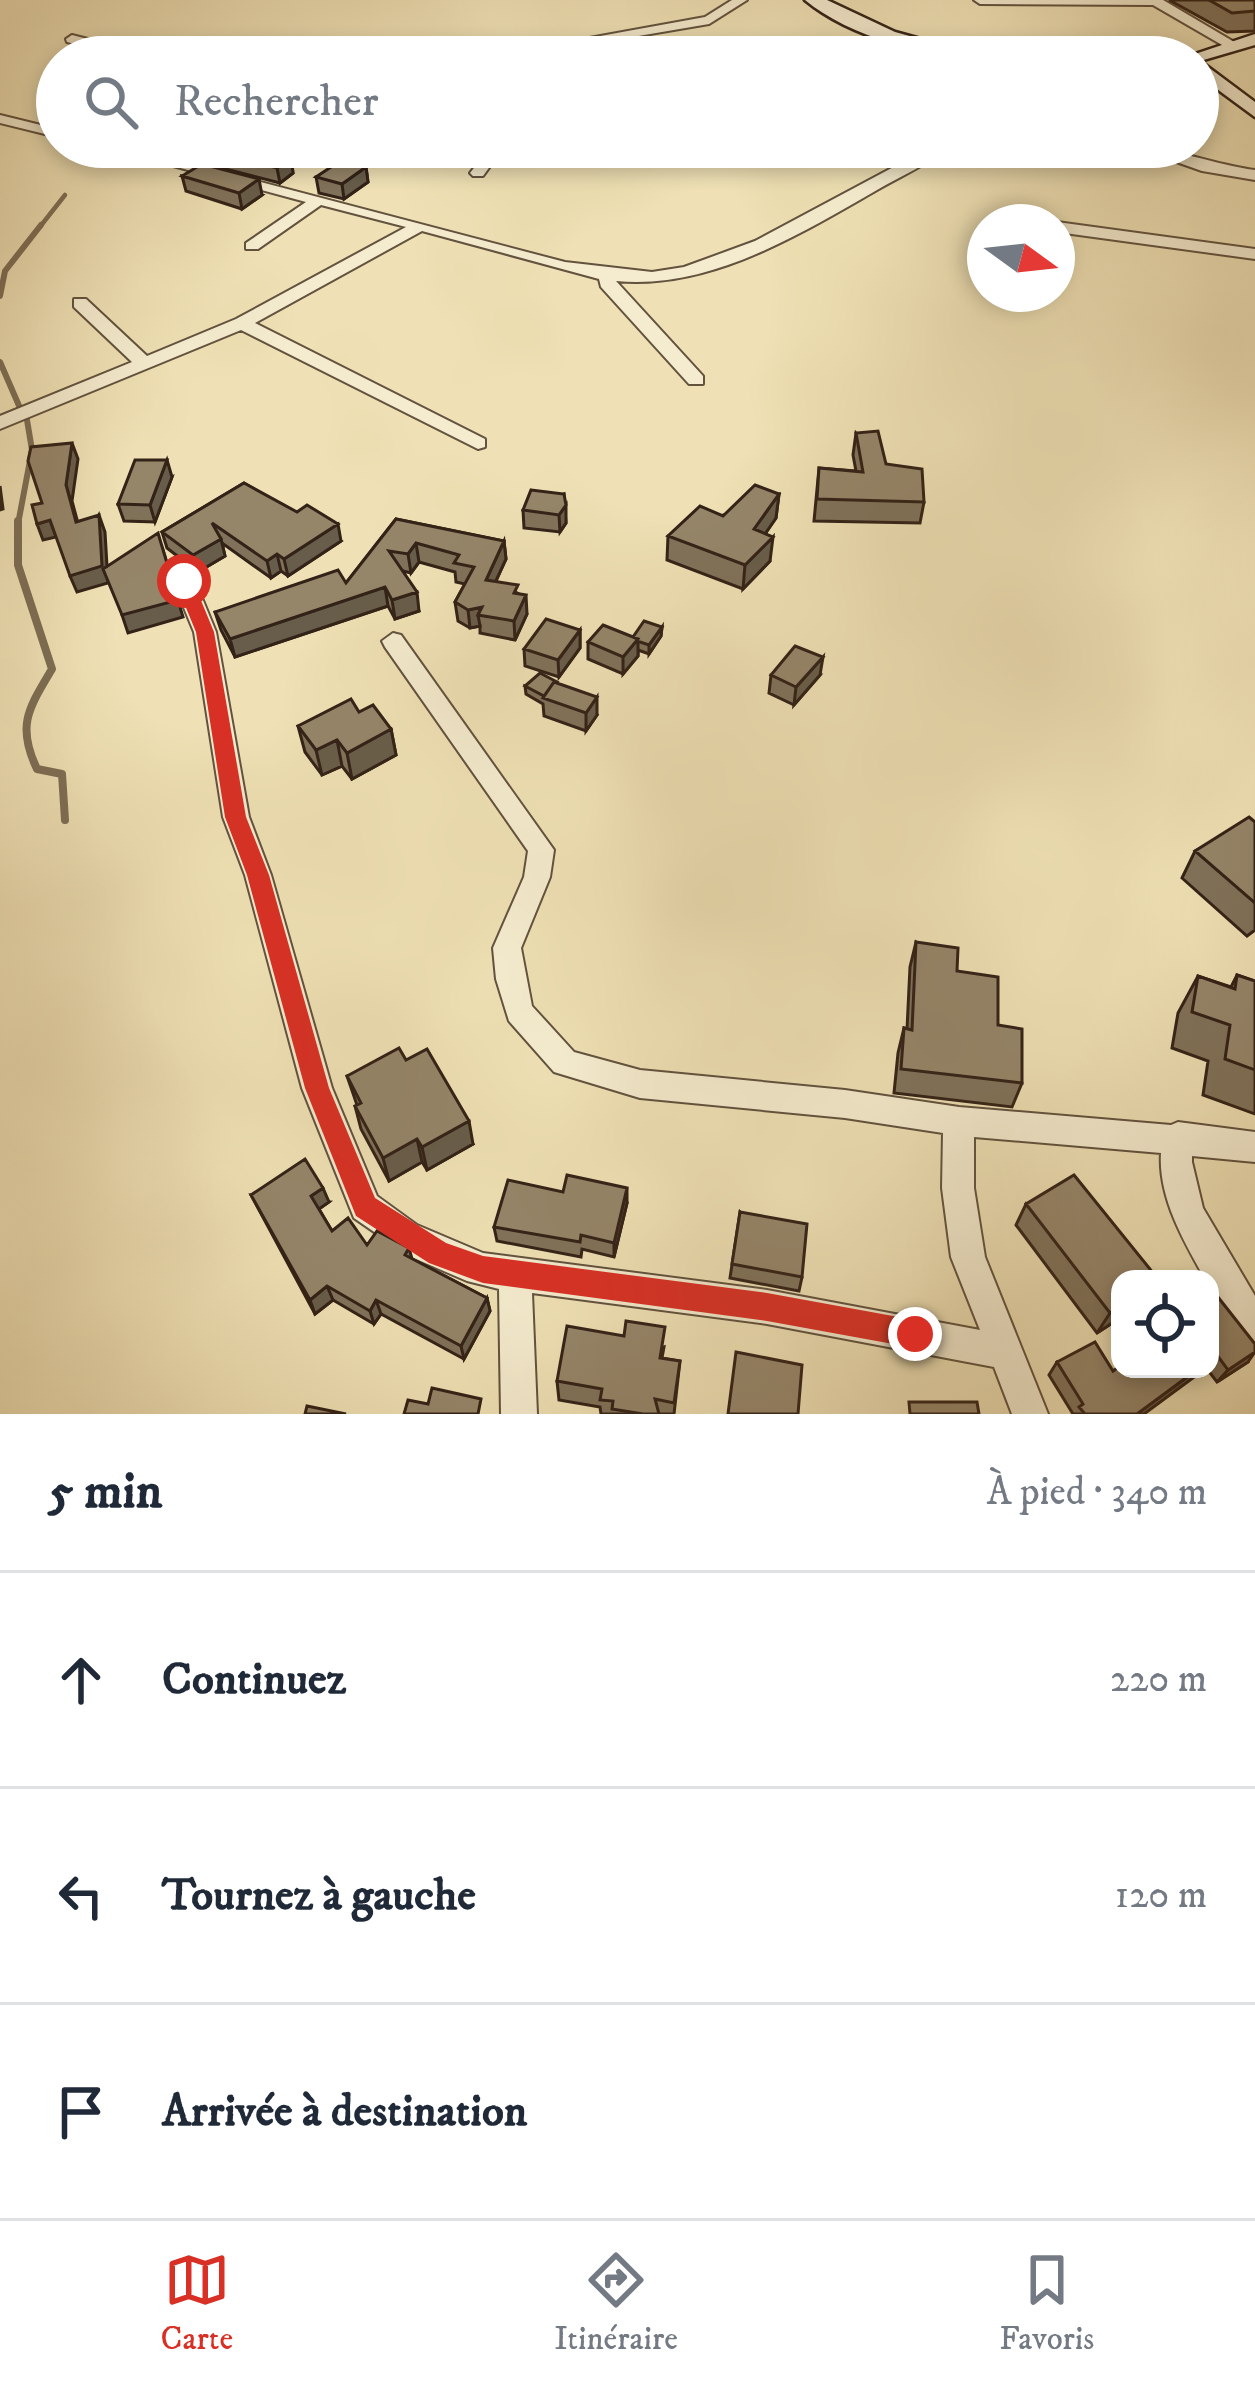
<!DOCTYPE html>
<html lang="fr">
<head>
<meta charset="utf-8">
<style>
  body { margin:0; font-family:"IM FELL DW Pica",serif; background:#f6f6f7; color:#1f2937 }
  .controls { position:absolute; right:36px; bottom:36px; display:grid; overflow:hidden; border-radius:24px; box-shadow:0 6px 18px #0003 }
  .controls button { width:108px; height:108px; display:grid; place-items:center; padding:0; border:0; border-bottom:3px solid #e0e1e3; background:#fff; color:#1f2937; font:60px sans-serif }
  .compass { position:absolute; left:967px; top:204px; width:108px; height:108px; border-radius:50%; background:#fff; box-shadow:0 6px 18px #0003; rotate:105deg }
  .stop { position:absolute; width:36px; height:36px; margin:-27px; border:9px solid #d93025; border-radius:50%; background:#fff }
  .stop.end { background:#d93025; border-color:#fff; box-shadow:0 3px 12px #0008 }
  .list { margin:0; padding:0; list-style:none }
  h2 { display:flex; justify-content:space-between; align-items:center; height:156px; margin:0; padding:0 48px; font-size:51px }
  h2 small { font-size:39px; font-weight:400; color:#747a83 }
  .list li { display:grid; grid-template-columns:78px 1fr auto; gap:36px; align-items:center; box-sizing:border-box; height:216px; padding:0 48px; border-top:3px solid #e0e1e3 }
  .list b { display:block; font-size:45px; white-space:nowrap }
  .list em { font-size:39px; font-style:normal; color:#747a83 }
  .icon { flex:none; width:66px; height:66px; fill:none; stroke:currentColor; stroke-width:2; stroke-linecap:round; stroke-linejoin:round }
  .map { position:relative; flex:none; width:1255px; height:1414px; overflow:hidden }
  .search { position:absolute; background:#fff; box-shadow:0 6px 18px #0003; left:36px; right:36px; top:36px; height:132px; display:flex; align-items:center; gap:30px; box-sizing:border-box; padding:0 42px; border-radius:66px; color:#747a83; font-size:45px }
  .sheet { height:804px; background:#fff }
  nav { display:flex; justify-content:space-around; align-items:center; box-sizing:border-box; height:168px; border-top:3px solid #e0e1e3; background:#fff; font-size:33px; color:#747a83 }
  nav a { display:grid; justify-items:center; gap:6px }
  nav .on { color:#d93025 }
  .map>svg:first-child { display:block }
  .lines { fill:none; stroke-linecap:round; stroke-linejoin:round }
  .stream-far2 { stroke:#7d6e55; stroke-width:4.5 }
  .stream-far1 { stroke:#7d6e55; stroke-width:6 }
  .stream { stroke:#7d6e55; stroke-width:8 }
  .minor-casing { stroke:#62523e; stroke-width:4 }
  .secondary-casing { stroke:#332217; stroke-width:5 }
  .minor { fill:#f5eccf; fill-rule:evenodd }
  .secondary { fill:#f5eccf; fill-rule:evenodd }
  .wall { fill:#80725a; stroke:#332217; stroke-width:3 }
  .shaded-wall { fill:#685d4a; stroke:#332217; stroke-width:3 }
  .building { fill:#958569; stroke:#332217; stroke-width:3 }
  .route { fill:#d93025 }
</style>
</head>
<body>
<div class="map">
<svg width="1255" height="1414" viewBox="0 0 1255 1414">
  <rect width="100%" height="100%" fill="#efe1b5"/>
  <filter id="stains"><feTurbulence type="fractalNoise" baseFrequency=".00167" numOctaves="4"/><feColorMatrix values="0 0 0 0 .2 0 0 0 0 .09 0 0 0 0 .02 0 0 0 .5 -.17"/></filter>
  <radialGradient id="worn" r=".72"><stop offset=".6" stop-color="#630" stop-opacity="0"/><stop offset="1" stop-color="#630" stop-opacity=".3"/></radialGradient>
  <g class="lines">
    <!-- stream-far2 -->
    <path class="stream-far2" d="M39,228l26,-33"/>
    <!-- stream-far1 -->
    <path class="stream-far1" d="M0,296l5,-25 36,-46
      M0,362l20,46
      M18,524l14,-74 -5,-30"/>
    <!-- stream -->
    <path class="stream" d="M18,521v44l34,104c-23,39 -36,56 -15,100l25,5 3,46"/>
    <defs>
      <path id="minor" d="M732,0h15l-38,24 -194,33h-30l220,-40z
        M974,0h189l78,46 -12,3 -76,-44 -173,-1z
        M72,35l75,19 2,3h-22l-60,-15 -1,-3z
        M0,115l57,14v8l-57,-14z
        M103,147h24l438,115 87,10 32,-5 71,-26 176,-94h18c-20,17 -48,29 -72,43 -79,45 -167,100 -261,91l87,95v8h-14l-88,-97 -2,-8 -177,-48 -167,92 230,116v8l-7,2 -237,-119 -241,99v-13l132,-54 -58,-55v-8h12l61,57 89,-37 170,-92 -85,-22 -63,44h-12v-6l60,-41z
        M490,147h14l-21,29h-10l-3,-3z
        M1134,147c39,0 81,18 121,23v10l-53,-9z
        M1057,222l198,27v10l-198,-27z
        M184,574l11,7 21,51 33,185 22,58 61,213 45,108 40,29 66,28 284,37 213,40 -29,-73 -9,-69 1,-55 -98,-15 -205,-20 -86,-26 -45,-51 -13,-42 -3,-31 31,-71 4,-26 -143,-204 -3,-6 11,-8 8,2 153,215 -4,27 -29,71 11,58 42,46 66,18 205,20 114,17 212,18 7,-3 77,10v30l-63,-6v6l11,46 52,88v49l-12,-5 -33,-54v-7h-5c-21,-37 -47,-82 -44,-126l-187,-16v51l11,69 63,157h-36l-18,-47 -227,-43 -235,-31 5,121h-36l-2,-125 -32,-8 -58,-25 -55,-38 -52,-130 -57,-213 -22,-58 -29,-185 -21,-51z"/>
      <path id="secondary" d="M805,0h22l68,32 91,25c-59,0 -135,-19 -181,-57z
        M1255,34v11l-55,16 55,41v15l-57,-42v-18h-12z"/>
    </defs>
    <!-- minor casing -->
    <use href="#minor" class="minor-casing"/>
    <!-- secondary casing -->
    <use href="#secondary" class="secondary-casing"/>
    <!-- minor -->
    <use href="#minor" class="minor"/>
    <!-- secondary -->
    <use href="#secondary" class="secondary"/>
  </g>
  <!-- wall -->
  <path class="wall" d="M1169,0h86v31l-28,1z
    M140,147h154l3,14 -5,4 1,8 -13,10z
    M366,167l2,15 -24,17 -25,-6 -3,-16z
    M182,176l80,19 -20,14 -56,-18z
    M856,433l68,69 -4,21 -106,-2 5,-53 37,3 -3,-16z
    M172,477l-17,45 -31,-1 -6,-17z
    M244,483l97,58 -53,35 -7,-5 -10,7 -49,-35 3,13 -27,16 -31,-24 -5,-16z
    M564,494l2,29 -6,9 -36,-4 -1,-18z
    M779,494l-3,24 -11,16 5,27 -27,28 -76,-29 1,-24z
    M396,519l108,22 2,18 -10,22 23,13 8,20 -12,26 -35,-7v-7l-10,2 -12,-7 -3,-19 10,-18 -9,-2 -1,-10 -36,-10 -8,11 -8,-2 16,40 -24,8 -7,-13 -153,51 -14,-27 -6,-18 131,-29z
    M662,627l-1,9 -12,18 -11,-4v6l-15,18 -35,-15v-17l45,-5z
    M580,630v18l-21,29 -34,-11 -1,-17z
    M771,675h49l-26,30 -25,-12z
    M525,686l72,29 -11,16 -42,-15 -1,-12 -17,-10z
    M359,712l32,17 5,26 -44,24 -10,-13 -20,9 -17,-23 -7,-26z
    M1255,822v108l-8,6 -65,-58 13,-27z
    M916,942l41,29 41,54 24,58 -10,24 -118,-14 4,-40 6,-25 3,1 3,-62z
    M1237,975l18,6v133l-52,-19 5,-34 -36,-13 6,-35 20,-37 33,11z
    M406,1060l67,84 -46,26 -5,-8 -33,19 -28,-52 -6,-23 2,-1 -10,-29z
    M563,1192l64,11 -13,54 -32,-8 -1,8 -84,-16 -3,-14z
    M251,1195l78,7 -10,7 13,22 35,14 42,3 3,11 75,39 3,13 -26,48 -83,-45 -7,10 -41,-24 -18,14z
    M1026,1204l94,114 -23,15 -81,-108z
    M740,1212l62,65 -3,14 -69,-13z
    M1210,1287l38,75 -31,20 -10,-13h3z
    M664,1347l-2,11 18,3 -6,53h-73l-1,-7 -41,-7 -2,-19z
    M1057,1362l87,52h-71l-24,-39z"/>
  <!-- shaded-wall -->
  <path class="shaded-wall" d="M294,147l3,14 -5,4 1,8 -13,10 -3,-15 4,-11z
    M366,167l2,15 -24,17 -2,-15z
    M259,179l3,16 -20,14 -3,-16z
    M72,443l6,16 -6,42 10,37 -16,-53z
    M167,460l5,17 -17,45 -5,-17z
    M0,486l3,23 -3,1z
    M779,494l-3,24 -24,35 2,-24z
    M566,505v18l-6,9 -1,-17z
    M99,515l6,17 3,51 -31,9 -7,-16z
    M50,520l6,17 -13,3 -6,-16z
    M338,524l3,17 -53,35 -4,-17z
    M773,537l-3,24 -27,28 2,-24z
    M221,539l4,17 -27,16 -5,-17z
    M504,541l2,18 -18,39 -2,-18z
    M416,543l3,19 -8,11 -3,-19z
    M163,550l20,67 -55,16 -6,-18z
    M277,554l4,17 -10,7 -4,-17z
    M385,587l3,19 -153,51 -5,-18z
    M417,592l2,19 -24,8 -3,-19z
    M526,595l1,19 -12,26 -1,-19z
    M482,607l-4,8 2,11 -10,2 -2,-18z
    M662,627l-1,9 -12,18v-9z
    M580,630v18l-21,29 -1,-17z
    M638,639v17l-15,18v-17z
    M823,657l-3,18 -26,30 2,-18z
    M597,697v18l-11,16v-18z
    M391,729l5,26 -44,24 -5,-26z
    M337,740l5,26 -20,9 -6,-25z
    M469,1121l4,23 -46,26 -5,-23z
    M417,1139l5,23 -33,19 -6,-23z
    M323,1188l6,14 -13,9 -5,-15z
    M627,1188v15l-13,54v-14z
    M327,1286l6,14 -18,14 -5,-14z
    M487,1298l3,13 -26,48 -3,-13z
    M376,1300l5,14 -7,10 -4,-13z
    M1120,1307v11l-23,15 13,-20z
    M1255,1352l-7,10 -31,20 11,-12z
    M1198,1369h7l-61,45h-7z"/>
  <!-- building -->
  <path class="building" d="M1209,0h46v11l-23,2z
    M194,147h100l-13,10 10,2 -14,9z
    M340,161l26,6 -24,17 -26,-7z
    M202,164l57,15 -20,14 -57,-17z
    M878,431l8,33 36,5 2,33 -107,-3 2,-31 44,4 -7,-39z
    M72,443l-6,42 10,37 23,-7 3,51 -32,10 -20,-56 -13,4 -5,-19 10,-2 -14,-42 3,-14z
    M135,460h32l-17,45 -32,-1z
    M244,483l53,29 10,-7 31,19 -54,35 -7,-5 -10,7 -55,-38 9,16 -28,16 -31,-23z
    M755,485l24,9 -25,35 19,8 -28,28 -77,-29 32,-30 23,10z
    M531,490l33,4 2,11 -7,10 -36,-5z
    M396,519l108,22 -18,39 32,5 -4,8 12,2 -12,26 -36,-6 4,-8 -14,3 -13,-8 19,-35 -20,-4 5,-8 -43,-12 -8,11 -19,-3 28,41 -25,8 -7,-13 -155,52 -15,-27 123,-42 8,13z
    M158,533l20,67 -56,15 -19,-46z
    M546,619l34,11 -22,30 -34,-11z
    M644,621l18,6 -13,18 -12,-4 1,-2 -5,-2z
    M603,625l35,14 -15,18 -35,-15z
    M795,646l28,11 -27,30 -25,-12z
    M540,673l19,10 -5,-1 -10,14 -19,-10z
    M554,682l43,15 -11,16 -43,-15z
    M351,699l8,13 14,-7 18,24 -44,24 -10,-13 -21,10 -18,-24z
    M1249,817l6,5v81l-60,-52z
    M916,942l42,6 -1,23 41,6v48l24,4v54l-121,-14 3,-41 8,2z
    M1237,975l18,6v89l-30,-11 5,-34 -38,-13 6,-36 37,13z
    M399,1048l7,12 21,-11 42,72 -47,26 -5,-8 -34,19 -28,-52 6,-3 -14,-27z
    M305,1159l18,29 -12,8 21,35 16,-13 19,27 10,-14 32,17 -4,7 82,43 -26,48 -85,-46 -6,11 -43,-25 -17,14 -59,-105z
    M567,1175l60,13 -13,55 -33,-8 -1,7 -86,-15 14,-47 55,12z
    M1074,1175l84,104h-38v28l-10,6 -84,-109z
    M740,1212l67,12 -5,53 -70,-13z
    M1210,1287l45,57v8l-27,18 -11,-15 -7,5z
    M626,1321l39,6 -5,31 20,3 -6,42 -19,-4 4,15h-16l-31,-5 1,-8 -13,-1 2,-11 -45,-8 10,-55 57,10z
    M1095,1342l18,29 7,-5v3h78l-61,45h-52l-6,-7 4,-3 -26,-42z
    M736,1352l66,13 -4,49h-70z
    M432,1388l49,11 -3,15h-74l4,-14 20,4z
    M909,1402h68l2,12h-69z
    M307,1406l39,8h-41z"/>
  <!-- route -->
  <path class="route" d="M184,575l9,6 21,51 32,185 23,58 60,213 46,110 71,45 37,13 284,37 148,27 10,5v19l-10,4 -148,-27 -284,-38 -54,-20 -73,-47 -51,-128 -58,-213 -22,-58 -29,-185 -21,-51z"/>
  <rect width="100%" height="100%" filter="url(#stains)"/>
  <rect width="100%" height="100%" fill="url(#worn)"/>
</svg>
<div class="controls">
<button><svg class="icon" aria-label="locate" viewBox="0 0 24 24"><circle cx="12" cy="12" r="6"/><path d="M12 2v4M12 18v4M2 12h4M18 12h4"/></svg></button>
</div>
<svg class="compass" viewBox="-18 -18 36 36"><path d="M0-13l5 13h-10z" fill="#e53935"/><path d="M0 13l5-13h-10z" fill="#747a83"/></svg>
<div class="stop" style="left:184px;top:581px"></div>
<div class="stop end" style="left:915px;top:1334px"></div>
<div class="search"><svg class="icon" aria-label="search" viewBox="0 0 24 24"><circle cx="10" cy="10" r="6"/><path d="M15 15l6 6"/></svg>Rechercher</div>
</div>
<section class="sheet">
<h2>5 min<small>À pied · 340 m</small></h2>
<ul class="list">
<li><svg class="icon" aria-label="ahead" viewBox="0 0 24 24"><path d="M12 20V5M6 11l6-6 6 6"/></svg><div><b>Continuez</b></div><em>220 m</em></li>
<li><svg class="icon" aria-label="left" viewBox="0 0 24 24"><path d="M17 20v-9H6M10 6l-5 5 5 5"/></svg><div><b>Tournez à gauche</b></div><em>120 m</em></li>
<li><svg class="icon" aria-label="arrive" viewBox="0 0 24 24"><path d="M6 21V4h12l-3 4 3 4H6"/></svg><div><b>Arrivée à destination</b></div></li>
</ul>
</section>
<nav>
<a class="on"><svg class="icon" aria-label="map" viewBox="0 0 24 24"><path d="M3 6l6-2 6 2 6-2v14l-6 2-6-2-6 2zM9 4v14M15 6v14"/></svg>Carte</a>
<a><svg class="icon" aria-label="directions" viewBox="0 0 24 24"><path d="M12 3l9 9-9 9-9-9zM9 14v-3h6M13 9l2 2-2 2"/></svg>Itinéraire</a>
<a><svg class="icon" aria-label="saved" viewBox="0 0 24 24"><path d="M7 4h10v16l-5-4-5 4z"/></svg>Favoris</a>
</nav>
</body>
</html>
